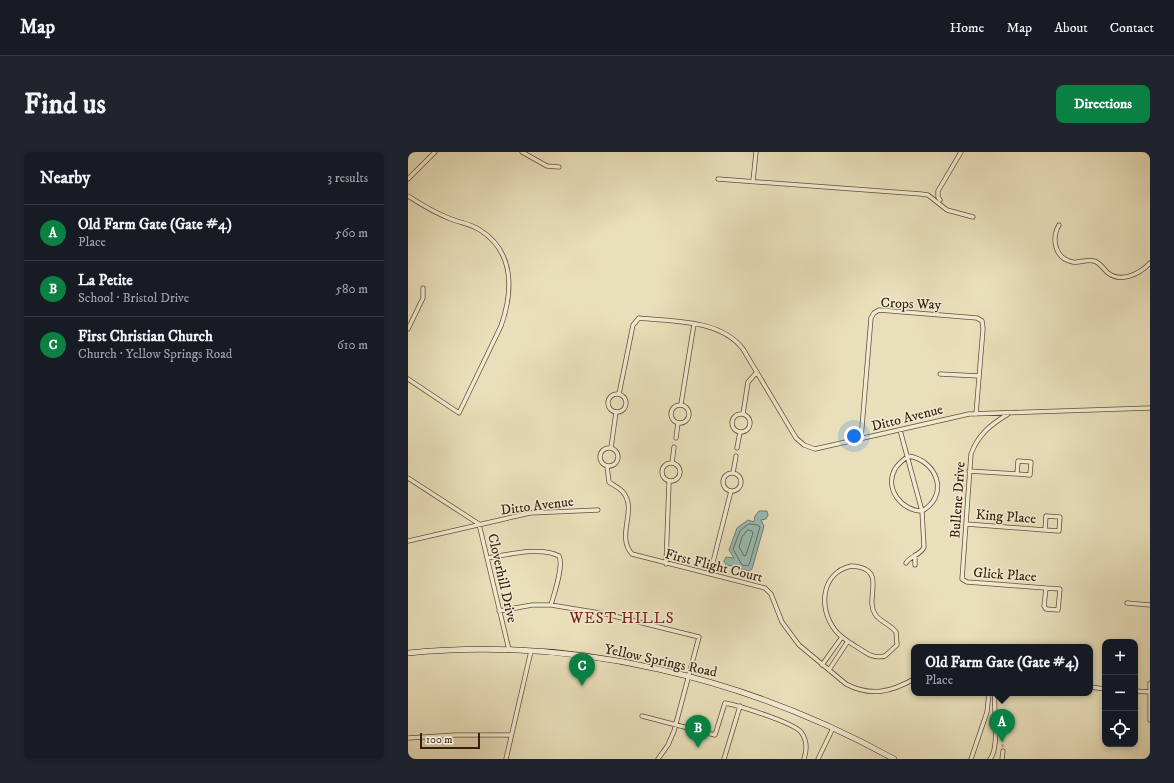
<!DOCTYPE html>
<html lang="en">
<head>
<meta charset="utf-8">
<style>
  body { margin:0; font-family:"IM FELL DW Pica",serif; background:#20242c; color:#f1f3f6 }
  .controls { position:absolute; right:12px; bottom:12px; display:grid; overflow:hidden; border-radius:8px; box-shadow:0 2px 6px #0003 }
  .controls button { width:36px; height:36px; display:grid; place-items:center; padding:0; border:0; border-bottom:1px solid #363941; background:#171b24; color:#f1f3f6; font:20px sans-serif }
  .scale { position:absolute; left:12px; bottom:10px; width:60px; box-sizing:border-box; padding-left:4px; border:2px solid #361f0e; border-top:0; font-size:11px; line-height:14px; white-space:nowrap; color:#361f0e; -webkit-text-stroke:3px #f1ead2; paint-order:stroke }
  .you { position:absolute; left:446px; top:284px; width:14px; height:14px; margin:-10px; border:3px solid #fff; border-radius:50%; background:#1a73e8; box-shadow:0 0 0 6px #1a73e833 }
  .badge { display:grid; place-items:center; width:26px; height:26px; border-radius:50%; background:#0b8043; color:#fff; font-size:13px; font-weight:700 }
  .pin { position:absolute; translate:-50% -33px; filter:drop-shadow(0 1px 2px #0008) }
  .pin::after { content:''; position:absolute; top:21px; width:14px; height:12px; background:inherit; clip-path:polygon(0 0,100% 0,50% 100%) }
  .popup { position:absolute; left:503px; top:492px; width:182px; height:52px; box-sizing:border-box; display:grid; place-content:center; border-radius:8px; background:#171b24; filter:drop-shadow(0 1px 3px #0005); font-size:13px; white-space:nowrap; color:#9ea1a6 }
  .popup b { font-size:15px; color:#f1f3f6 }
  .popup::after { content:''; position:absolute; left:50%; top:100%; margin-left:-8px; border:8px solid transparent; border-top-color:#171b24 }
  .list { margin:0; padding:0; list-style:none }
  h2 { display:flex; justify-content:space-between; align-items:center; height:52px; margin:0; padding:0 16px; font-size:17px }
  h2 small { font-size:13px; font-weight:400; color:#9ea1a6 }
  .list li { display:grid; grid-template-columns:26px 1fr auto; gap:12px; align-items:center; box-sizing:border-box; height:56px; padding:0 16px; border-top:1px solid #363941 }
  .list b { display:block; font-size:15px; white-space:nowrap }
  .list p { margin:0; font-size:13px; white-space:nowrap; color:#9ea1a6 }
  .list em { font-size:13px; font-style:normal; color:#9ea1a6 }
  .icon { flex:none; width:22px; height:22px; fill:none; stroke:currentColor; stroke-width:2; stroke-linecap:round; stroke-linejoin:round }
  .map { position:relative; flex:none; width:742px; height:607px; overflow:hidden; border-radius:8px }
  header { display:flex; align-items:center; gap:24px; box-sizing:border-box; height:56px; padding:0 20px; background:#171b24; border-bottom:1px solid #363941 }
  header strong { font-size:19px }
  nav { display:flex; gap:22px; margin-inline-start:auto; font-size:14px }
  .intro { display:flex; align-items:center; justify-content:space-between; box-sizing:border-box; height:96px; padding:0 24px }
  h1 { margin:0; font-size:28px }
  .button { padding:10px 18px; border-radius:8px; background:#0b8043; color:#fff; font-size:14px; font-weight:700 }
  main { display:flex; gap:24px; padding:0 24px }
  aside { flex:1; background:#171b24; border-radius:8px; box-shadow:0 2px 6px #0003 }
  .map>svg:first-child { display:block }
  .water { fill:#98bcb4; stroke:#717d72 }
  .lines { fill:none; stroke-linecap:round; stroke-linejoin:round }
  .shore { stroke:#676e61; stroke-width:1 }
  .street-tunnel { stroke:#c5b998; stroke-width:3.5; stroke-dasharray:3.5 2; stroke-linecap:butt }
  .street-casing { stroke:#634f39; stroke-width:5 }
  .secondary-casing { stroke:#361f0e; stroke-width:6 }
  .street { stroke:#f1ead2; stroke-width:3.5 }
  .secondary { stroke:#f1ead2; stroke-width:5 }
  .labels { text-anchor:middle; stroke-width:3; stroke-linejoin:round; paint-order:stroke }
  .street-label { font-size:14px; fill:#361f0e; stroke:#f1ead2 }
  .neighbourhood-label { font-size:15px; letter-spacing:1px; fill:#7a1f14; stroke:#f1ead2 }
</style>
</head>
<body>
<header>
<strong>Map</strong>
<nav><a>Home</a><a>Map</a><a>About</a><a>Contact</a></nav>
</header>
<div class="intro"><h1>Find us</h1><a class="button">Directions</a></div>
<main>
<aside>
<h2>Nearby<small>3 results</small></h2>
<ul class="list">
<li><span class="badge">A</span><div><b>Old Farm Gate (Gate #4)</b><p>Place</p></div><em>560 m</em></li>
<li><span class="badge">B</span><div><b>La Petite</b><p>School · Bristol Drive</p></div><em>580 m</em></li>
<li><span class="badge">C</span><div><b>First Christian Church</b><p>Church · Yellow Springs Road</p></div><em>610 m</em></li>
</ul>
</aside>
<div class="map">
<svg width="742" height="607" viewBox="0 0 742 607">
  <rect width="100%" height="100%" fill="#e9dfba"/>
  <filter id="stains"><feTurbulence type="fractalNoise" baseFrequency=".005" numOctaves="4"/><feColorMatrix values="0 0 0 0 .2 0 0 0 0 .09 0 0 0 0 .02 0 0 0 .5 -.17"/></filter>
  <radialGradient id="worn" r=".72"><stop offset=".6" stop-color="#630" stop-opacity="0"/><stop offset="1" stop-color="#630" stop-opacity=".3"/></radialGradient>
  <!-- water -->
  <path class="water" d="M351,359h8l1,4 -2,4 -5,1 3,6 -12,43 -3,2 -8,-2 -4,-5 -4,2 -7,-1 -2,-4 2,-4 8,1 -5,-8 8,-22 11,-8 6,2 1,-6z"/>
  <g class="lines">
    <!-- shore -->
    <path class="shore" d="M341,372l9,1 2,2 -11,38 -2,1 -5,-1 -9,-16 7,-18z
      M340,378l4,1 1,2 -7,22 -2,1 -5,-9 3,-10z"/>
    <!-- street-tunnel -->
    <path class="street-tunnel" d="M594,581l1,18"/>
    <defs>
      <path id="street" d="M114,0l25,14 12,1
        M0,27l27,-27
        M310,27l203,15 7,1 19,15 26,7
        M345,29l3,-29
        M0,44c14,9 27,17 43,23 10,4 20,5 29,11 35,22 33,62 21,96l-42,87 -51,-34
        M532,48l-2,-3v-6l23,-39
        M651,73c-8,14 -4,34 14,37 7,1 14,-3 21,-1 7,2 9,8 14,12 13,10 32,1 42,-10
        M0,177l15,-31v-10
        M532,222l39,2
        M200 251a9 9 0 1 1 18 0a9 9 0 1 1-18 0Z
        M211,242l14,-69 6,-7c35,4 81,1 104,31l53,89 8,7 11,4 154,-35 181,-6
        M273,252l13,-80
        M263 262a9 9 0 1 1 18 0a9 9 0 1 1-18 0Z
        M324 271a9 9 0 1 1 18 0a9 9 0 1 1-18 0Z
        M335,262l5,-32 9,-10
        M600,262c-18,11 -30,21 -37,40l-9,125 5,3 79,6
        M492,278l22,81 2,36c-3,8 -14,9 -18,16
        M268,286l2,-15
        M453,287l10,-121 3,-5 5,-3 98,8 5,3 1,8 -7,85
        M192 305a9 9 0 1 1 18 0a9 9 0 1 1-18 0Z
        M203,296l5,-36
        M329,296l3,-16
        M500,304c29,4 42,39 14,55 -20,0 -38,-22 -27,-42 3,-5 8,-9 13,-13z
        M610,309l13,1 -1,13 -13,-1z
        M254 320a9 9 0 1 1 18 0a9 9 0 1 1-18 0Z
        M264,311l2,-16
        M199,314l2,16c4,3 9,5 13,9 17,18 -7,44 10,63l133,34 6,6 11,28 17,23 47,39c25,13 45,8 68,-5
        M561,319l48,3
        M325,321l3,-17
        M315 330a9 9 0 1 1 18 0a9 9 0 1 1-18 0Z
        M0,326l71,46 30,126
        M638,364l14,1 -1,14 -14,-1z
        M558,372l79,6
        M0,389l122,-28 68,-3
        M79,406c19,-3 55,-12 72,-2 5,10 -5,38 -8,49
        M258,412l3,-82
        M507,413v-10
        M443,414c38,2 13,31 24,48 5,8 15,10 21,18l1,13 -12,11c-12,3 -19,-3 -28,-9 -8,-5 -16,-9 -22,-17 -17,-22 -14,-57 16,-64z
        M302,422l21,-83
        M638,436l14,1 -2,21 -12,-1 -2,-3z
        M719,451l23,2
        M91,459l33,-6h19l55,9 93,23 -25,94 -6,14 -10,14
        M414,513l20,-28
        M421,518l19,-29
        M742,531v37
        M682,535l15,2
        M727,539l15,1
        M234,564l73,19 10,-32c15,3 67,19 76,29 6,8 6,18 3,27
        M586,564l7,10 1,7
        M0,586l48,-3h55
        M98,607l25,-108
        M316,607l16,-53
        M410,607l15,-31
        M563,607l16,-47 2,-19
        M582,607c10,-11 3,-49 5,-66
        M594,607l1,-8"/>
      <path id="secondary" d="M0,501c168,-17 340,25 486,106"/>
    </defs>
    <!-- street casing -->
    <use href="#street" class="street-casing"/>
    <!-- secondary casing -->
    <use href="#secondary" class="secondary-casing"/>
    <!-- street -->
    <use href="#street" class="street"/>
    <!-- secondary -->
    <use href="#secondary" class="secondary"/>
  </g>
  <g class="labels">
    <!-- street labels -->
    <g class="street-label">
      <text transform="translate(503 151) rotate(2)" y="5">Crops Way</text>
      <text transform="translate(499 265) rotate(-14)" y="5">Ditto Avenue</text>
      <text transform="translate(549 348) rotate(-86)" y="5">Bullene Drive</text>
      <text transform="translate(129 353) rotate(-7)" y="5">Ditto Avenue</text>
      <text transform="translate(598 364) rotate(4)" y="5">King Place</text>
      <text transform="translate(306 413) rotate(14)" y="5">First Flight Court</text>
      <text transform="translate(597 422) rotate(4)" y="5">Glick Place</text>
      <text transform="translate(95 426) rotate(77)" y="5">Cloverhill Drive</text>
      <text transform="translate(253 508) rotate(12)" y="5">Yellow Springs Road</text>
    </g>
    <!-- neighbourhood labels -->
    <g class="neighbourhood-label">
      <text x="214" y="471">WEST HILLS</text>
    </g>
  </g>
  <rect width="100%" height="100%" filter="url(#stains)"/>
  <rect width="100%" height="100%" fill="url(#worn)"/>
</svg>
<div class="controls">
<button>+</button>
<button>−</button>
<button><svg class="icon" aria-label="locate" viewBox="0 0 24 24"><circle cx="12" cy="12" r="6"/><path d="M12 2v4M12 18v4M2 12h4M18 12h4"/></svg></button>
</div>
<div class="scale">100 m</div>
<div class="you"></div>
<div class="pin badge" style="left:594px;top:590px">A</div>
<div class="popup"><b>Old Farm Gate (Gate #4)</b>Place</div>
<div class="pin badge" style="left:290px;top:596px">B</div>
<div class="pin badge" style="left:174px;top:534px">C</div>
</div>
</main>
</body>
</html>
